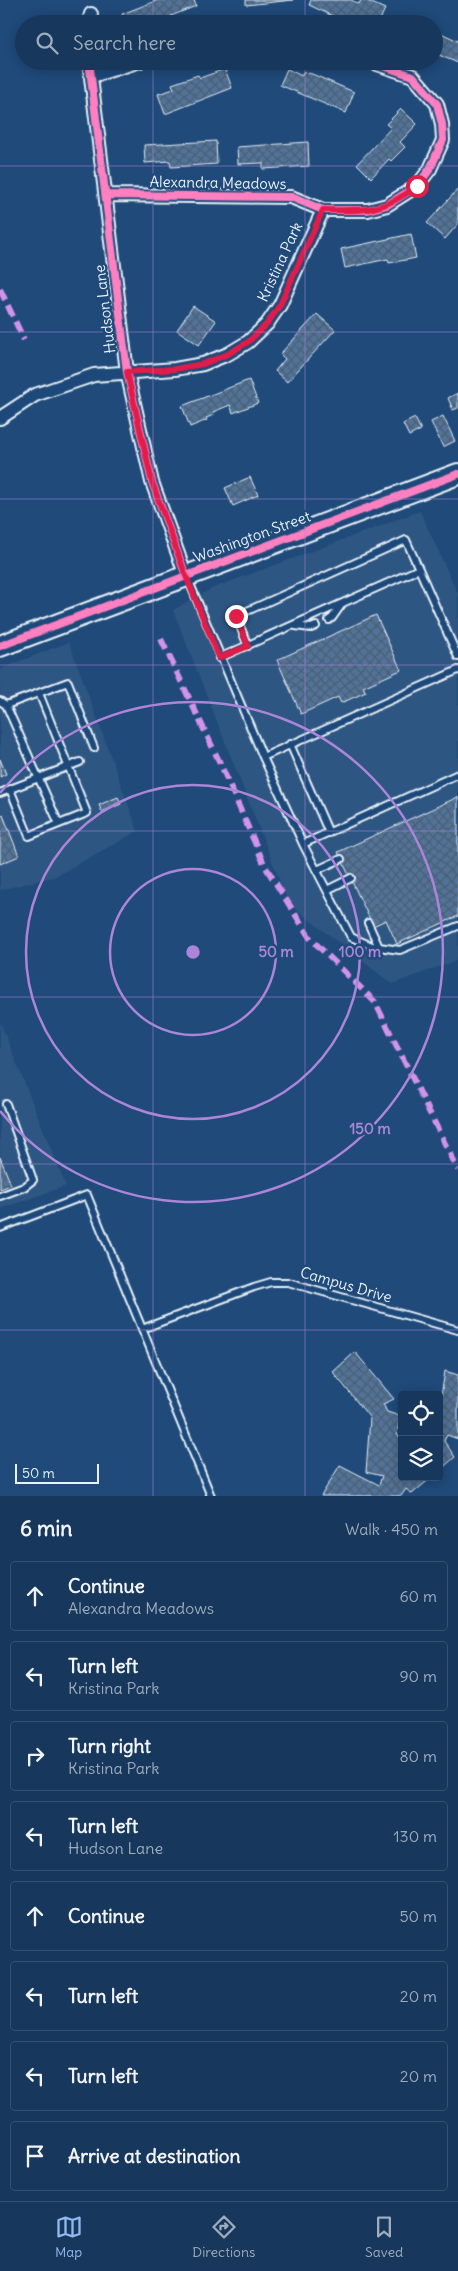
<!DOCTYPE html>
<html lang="en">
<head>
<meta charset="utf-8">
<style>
  body { margin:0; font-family:Delius,sans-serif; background:#203f62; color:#f1f3f6 }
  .controls { position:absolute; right:15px; bottom:15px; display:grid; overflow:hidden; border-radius:5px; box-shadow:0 2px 12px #0003 }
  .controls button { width:45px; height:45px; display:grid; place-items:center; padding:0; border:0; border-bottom:1px solid #365272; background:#17385c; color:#f1f3f6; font:25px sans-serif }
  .scale { position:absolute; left:15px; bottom:12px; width:84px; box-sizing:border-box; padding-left:5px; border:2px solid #e8f1f8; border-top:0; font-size:14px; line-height:18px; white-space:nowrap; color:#e8f1f8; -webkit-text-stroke:4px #1f4a7a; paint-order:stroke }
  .stop { position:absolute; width:15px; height:15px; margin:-11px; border:4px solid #e11d48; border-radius:50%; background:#fff }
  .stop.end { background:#e11d48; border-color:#fff; box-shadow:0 1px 5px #0008 }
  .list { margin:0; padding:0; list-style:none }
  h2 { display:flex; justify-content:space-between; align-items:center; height:65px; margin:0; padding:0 20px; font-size:21px }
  h2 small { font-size:16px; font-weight:400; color:#9eacbb }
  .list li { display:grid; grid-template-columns:32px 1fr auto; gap:15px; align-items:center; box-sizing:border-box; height:70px; margin:0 10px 10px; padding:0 10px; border:1px solid #365272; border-radius:5px }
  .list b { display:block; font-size:19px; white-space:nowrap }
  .list p { margin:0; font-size:16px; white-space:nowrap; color:#9eacbb }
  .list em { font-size:16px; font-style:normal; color:#9eacbb }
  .icon { flex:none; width:28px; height:28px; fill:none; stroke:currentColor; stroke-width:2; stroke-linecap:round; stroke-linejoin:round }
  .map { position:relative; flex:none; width:458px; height:1496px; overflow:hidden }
  .search { position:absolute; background:#17385c; box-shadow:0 2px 12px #0003; left:15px; right:15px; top:15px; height:55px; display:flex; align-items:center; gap:12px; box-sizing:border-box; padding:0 18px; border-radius:28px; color:#9eacbb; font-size:19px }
  .sheet { height:705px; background:#17385c }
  nav { display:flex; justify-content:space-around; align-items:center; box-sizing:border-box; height:70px; border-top:1px solid #365272; background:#17385c; font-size:14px; color:#9eacbb }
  nav a { display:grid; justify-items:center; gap:2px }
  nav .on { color:#90b9f0 }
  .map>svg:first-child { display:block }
  .built { fill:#2e5683 }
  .building { fill:url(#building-cross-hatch); stroke:#e8f1f8 }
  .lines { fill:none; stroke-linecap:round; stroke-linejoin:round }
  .service-casing { stroke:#e8f1f8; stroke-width:10 }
  .minor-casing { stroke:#e8f1f8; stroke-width:16 }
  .primary-casing { stroke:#e8f1f8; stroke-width:24 }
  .service { stroke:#1f4a7a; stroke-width:6 }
  .minor { stroke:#1f4a7a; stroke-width:12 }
  .primary { stroke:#1f4a7a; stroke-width:20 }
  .quiet { stroke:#d193ec; stroke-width:6; stroke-dasharray:12 6; stroke-linecap:butt }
  .cycleway-casing { stroke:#1f4a7a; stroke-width:11 }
  .cycleway { stroke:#ff80c0; stroke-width:8 }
  .route { stroke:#e11d48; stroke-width:6 }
  .grid { fill:none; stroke:#ac85d9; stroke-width:1; stroke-opacity:0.55 }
  .ring { fill:none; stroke:#ac85d9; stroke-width:2.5 }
  .labels { text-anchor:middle; stroke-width:5; stroke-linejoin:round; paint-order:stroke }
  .street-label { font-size:15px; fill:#e8f1f8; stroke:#1f4a7a }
  .centre { fill:#ac85d9; stroke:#1f4a7a; stroke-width:2.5 }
  .ring-label { font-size:15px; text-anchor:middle; font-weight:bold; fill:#ac85d9; stroke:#1f4a7a; stroke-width:5; stroke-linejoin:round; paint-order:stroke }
</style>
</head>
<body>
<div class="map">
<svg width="458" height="1496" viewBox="0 0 458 1496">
  <defs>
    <pattern id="building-cross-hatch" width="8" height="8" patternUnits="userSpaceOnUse" patternTransform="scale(1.25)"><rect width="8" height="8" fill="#517399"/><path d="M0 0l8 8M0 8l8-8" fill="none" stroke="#4c5e72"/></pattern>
  </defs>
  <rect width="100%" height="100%" fill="#1f4a7a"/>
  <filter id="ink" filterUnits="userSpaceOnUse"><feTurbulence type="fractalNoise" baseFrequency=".02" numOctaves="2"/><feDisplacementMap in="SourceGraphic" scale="10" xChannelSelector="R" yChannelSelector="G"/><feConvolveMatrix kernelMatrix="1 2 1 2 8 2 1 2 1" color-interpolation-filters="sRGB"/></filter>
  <g filter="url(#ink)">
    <!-- built -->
    <path class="built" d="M420,511l38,83v366l-66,24 -103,-80 -116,-294 40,-22z
      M69,642l69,189 -82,45 -56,14v-221z
      M0,1022l66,164 -66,23z"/>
    <!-- building -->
    <path class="building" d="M158,0h36l2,6 -25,10 2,5 -6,3h-13l-1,-3 -7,3h-20l-4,-10z
      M246,0h47l-47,5z
      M311,0h40l8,4 2,-4h4l20,9 -7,15h-9l-6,-3 -1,3 -9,-2 -3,2 -41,-19z
      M441,33l17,8v22l-24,-10v-19l6,2z
      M225,69l7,19 -67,26 -7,-20 16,-5 -2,-5 26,-9 2,3z
      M287,69l15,7 1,-4 9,2 42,18 -8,21 -66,-28z
      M401,109l16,15 -17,18 5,5 -14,14 -2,-2 -18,19 -14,-14 34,-36 -5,-4z
      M216,141l1,23 -46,3 -1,-6 -25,2 -1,-18z
      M308,142l1,24 -46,3v-6l-25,1 -1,-17z
      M458,189v35l-13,15 -18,-16z
      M411,234l5,24 -27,5 -1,-4 -43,9 -4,-19z
      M193,306l23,15 -17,24 -22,-15z
      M317,314l18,16 -48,52 -12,-11 10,-12 -5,-5z
      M249,380l9,23 -25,10 -3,-8 -17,7 1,3 -8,3 1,2 -17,7 -8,-21z
      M458,393v15l-5,2 -5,-12z
      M443,416l12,25 -12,6 -12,-25z
      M415,418l6,12 -12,6 -6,-12z
      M250,477l8,18 -25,11 -8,-18z
      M376,615l25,55 -38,17 3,5 -25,11 -3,-6 -37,17 -24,-54z
      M0,759l6,15 -6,3z
      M118,797l3,7 -19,8 -3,-7z
      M458,797v119l-61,28 -11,-24 -13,6 -35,-74z
      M3,815l16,41 -19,8v-48z
      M0,1157l11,28 -11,4z
      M355,1352l39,47 -11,5 4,8 13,4 -3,19 5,3v39h30l-20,17 -6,-5 -5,7h-80l19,-31 39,20 3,-9 -16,-4 4,-54 -37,-46z
      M445,1371l13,4v64l-11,-4 -3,6 11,16 -16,14v-62z"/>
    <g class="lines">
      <defs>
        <path id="service" d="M188,579l75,178 40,87 48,93 21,9 28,4 58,-24
          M329,620l3,-2 10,-14
          M295,626l16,2 5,-2
          M248,646l-12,-30 170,-76 13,29
          M219,658l200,-89 39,88
          M39,693l48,120 -28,11
          M0,701l6,4 53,119 -30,12 -19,-47
          M6,705l62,-23 26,66
          M290,744l39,89
          M263,757l195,-87
          M0,793l80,-31
          M303,844l155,-70
          M317,870l24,-11
          M327,890l24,-12
          M368,923l11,24
          M0,1196l24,-9 9,-7 -27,-76
          M0,1228l87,-33 124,301
          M142,1329l112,-42 17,-5h17l170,48"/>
        <path id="minor" d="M88,24l3,-10
          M89,61l38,311 25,110 34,94
          M92,76l48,-15
          M106,195l185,2 32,13h45l19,-5 30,-19 13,-17 13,-29 -1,-16 -5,-20 -24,-28 -45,-15
          M0,418l35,-23 59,-20 81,-6 28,-5 25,-10 20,-12 19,-18 13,-19 43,-95"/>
        <path id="primary" d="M0,646l458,-172"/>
      </defs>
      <!-- service casing -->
      <use href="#service" class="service-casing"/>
      <!-- minor casing -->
      <use href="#minor" class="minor-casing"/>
      <!-- primary casing -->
      <use href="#primary" class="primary-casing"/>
      <!-- service -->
      <use href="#service" class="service"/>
      <!-- minor -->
      <use href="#minor" class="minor"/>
      <!-- primary -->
      <use href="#primary" class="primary"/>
      <!-- quiet -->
      <path class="quiet" d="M0,289l24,51
        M161,639l59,124 45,103 45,72 65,64 83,168"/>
      <defs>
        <path id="cycleway" d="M89,61l38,311 25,110 34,94
          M106,195l185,2 32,13h45l19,-5 30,-19 13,-17 13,-29 -1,-16 -5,-20 -24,-28 -45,-15
          M0,646l458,-172"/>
      </defs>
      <!-- cycleway casing -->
      <use href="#cycleway" class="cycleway-casing"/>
      <!-- cycleway -->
      <use href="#cycleway" class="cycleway"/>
    </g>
  </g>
  <g class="lines" filter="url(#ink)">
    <!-- route -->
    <path class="route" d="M236,616l12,30 -29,12 -33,-82 -34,-94 -25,-110 48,-3 28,-5 25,-10 20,-12 19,-18 13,-19 43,-95c40,1 61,2 94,-24"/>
  </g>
  <!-- grid -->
  <path class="grid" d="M153,0v24M305,0v24M153,61v1435M305,61v1435M0,166h458M0,332h458M0,499h458M0,665h458M0,831h458M0,997h458M0,1164h458M0,1330h458"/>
  <!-- distance rings -->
  <g class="ring">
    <circle cx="193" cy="952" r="83"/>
    <circle cx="193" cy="952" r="167"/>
    <path d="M0 793A250 250 0 1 1 0 1111"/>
  </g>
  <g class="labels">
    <!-- street labels -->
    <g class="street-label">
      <text transform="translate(218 183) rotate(1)" y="5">Alexandra Meadows</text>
      <text transform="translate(280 262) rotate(-65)" y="5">Kristina Park</text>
      <text transform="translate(105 309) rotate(-97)" y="5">Hudson Lane</text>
      <text transform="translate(252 537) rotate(-20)" y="5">Washington Street</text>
      <text transform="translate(346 1285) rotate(16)" y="5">Campus Drive</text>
    </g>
  </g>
  <circle cx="193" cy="952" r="8" class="centre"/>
  <g class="ring-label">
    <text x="276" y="957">50 m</text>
    <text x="360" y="957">100 m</text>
    <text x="370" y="1134">150 m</text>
  </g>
</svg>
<div class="controls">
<button><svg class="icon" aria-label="locate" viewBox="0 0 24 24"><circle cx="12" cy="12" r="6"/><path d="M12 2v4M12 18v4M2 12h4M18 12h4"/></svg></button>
<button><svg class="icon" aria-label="layers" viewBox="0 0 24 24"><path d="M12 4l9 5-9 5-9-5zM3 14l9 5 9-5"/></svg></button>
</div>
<div class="scale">50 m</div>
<div class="stop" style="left:417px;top:186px"></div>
<div class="stop end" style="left:236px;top:616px"></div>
<div class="search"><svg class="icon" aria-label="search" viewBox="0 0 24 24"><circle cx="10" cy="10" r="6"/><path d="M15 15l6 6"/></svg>Search here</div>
</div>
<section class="sheet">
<h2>6 min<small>Walk · 450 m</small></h2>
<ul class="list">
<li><svg class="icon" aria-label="ahead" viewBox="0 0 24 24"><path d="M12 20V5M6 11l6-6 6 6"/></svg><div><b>Continue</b><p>Alexandra Meadows</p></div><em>60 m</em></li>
<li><svg class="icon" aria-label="left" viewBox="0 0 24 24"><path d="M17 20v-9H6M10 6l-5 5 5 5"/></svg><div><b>Turn left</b><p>Kristina Park</p></div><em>90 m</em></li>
<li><svg class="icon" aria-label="right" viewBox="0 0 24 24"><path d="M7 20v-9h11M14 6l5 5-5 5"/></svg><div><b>Turn right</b><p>Kristina Park</p></div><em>80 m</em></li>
<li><svg class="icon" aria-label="left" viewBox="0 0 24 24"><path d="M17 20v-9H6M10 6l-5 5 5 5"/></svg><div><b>Turn left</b><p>Hudson Lane</p></div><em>130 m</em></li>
<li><svg class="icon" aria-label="ahead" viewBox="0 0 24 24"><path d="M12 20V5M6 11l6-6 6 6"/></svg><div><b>Continue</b></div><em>50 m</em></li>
<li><svg class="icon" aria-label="left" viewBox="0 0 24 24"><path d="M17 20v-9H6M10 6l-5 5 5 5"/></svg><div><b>Turn left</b></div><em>20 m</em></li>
<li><svg class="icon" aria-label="left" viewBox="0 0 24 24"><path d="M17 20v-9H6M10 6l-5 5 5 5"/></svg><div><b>Turn left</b></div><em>20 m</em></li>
<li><svg class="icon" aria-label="arrive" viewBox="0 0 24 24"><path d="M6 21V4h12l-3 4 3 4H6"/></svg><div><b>Arrive at destination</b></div></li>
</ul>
</section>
<nav>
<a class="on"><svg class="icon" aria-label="map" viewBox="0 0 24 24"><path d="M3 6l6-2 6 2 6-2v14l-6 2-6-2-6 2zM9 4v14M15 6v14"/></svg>Map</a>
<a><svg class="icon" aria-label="directions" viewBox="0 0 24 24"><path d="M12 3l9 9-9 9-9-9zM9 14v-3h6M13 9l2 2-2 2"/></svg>Directions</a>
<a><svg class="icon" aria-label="saved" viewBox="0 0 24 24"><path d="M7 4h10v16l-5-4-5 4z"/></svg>Saved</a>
</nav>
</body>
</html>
